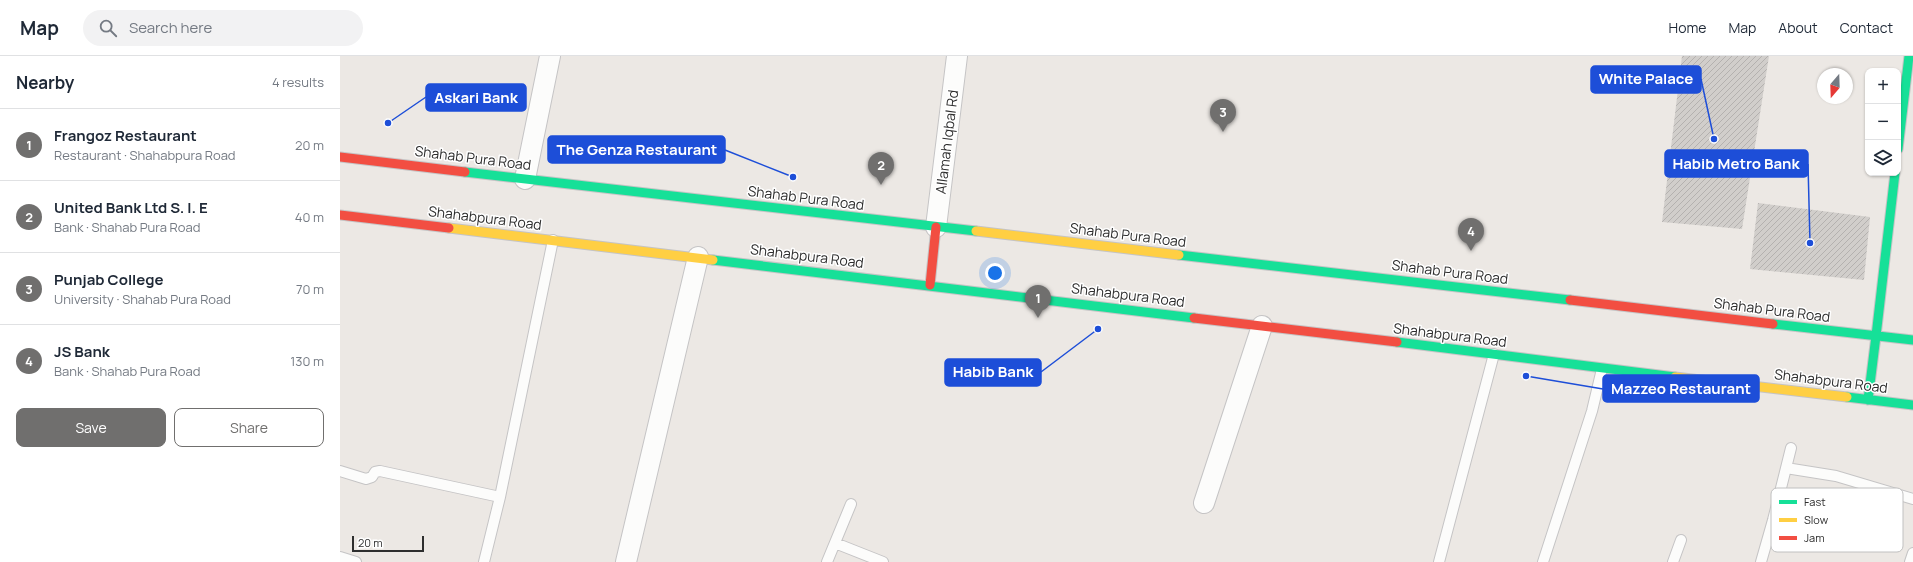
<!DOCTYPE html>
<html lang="en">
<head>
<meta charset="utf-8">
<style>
  body { margin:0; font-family:Manrope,sans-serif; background:#f2f2f3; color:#1f2937 }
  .controls { position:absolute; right:12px; top:12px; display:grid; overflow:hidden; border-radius:8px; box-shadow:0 1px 3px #0004 }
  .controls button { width:36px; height:36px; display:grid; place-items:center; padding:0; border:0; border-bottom:1px solid #e0e1e3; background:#fff; color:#1f2937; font:20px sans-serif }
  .compass { position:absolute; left:1477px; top:12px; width:36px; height:36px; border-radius:50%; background:#fff; box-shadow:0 1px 3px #0004; rotate:199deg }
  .scale { position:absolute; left:12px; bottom:10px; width:72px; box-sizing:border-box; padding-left:4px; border:2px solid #2e2e2e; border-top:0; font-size:11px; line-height:14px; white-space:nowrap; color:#2e2e2e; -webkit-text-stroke:3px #fff; paint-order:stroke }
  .you { position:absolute; left:655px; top:217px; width:14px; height:14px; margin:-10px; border:3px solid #fff; border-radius:50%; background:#1a73e8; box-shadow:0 0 0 6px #1a73e833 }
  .badge { display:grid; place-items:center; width:26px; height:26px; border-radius:50%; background:#706f6e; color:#fff; font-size:13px; font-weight:700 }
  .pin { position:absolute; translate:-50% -33px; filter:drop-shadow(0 1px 2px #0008) }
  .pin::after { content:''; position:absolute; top:21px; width:14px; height:12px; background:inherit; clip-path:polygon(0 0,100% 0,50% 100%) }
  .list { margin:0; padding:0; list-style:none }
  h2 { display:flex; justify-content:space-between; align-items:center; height:52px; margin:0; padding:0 16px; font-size:17px }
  h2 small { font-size:13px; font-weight:400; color:#747a83 }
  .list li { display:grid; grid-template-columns:26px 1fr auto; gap:12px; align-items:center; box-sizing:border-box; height:72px; padding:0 16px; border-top:1px solid #e0e1e3 }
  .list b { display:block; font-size:15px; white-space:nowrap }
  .list p { margin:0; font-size:13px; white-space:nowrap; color:#747a83 }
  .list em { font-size:13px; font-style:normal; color:#747a83 }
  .actions { display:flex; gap:8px; padding:12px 16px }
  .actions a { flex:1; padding:9px 0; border:1px solid #706f6e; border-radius:8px; text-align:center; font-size:14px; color:#706f6e }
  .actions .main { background:#706f6e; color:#fff }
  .icon { flex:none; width:22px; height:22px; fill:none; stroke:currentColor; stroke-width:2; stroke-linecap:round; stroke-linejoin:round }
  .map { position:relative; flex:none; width:1573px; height:506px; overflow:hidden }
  header { display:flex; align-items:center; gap:24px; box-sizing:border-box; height:56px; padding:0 20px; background:#fff; border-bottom:1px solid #e0e1e3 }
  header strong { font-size:19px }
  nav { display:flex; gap:22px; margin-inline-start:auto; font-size:14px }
  .search { width:280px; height:36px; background:#f2f2f3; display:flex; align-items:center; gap:10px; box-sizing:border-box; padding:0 14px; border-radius:22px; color:#747a83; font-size:15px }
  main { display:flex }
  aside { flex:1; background:#fff }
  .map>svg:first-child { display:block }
  .building { fill:url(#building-hatch) }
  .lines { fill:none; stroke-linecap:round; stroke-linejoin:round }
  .lane-casing { stroke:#c5c4c5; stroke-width:12 }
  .street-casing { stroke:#c5c4c5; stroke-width:22 }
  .fast-casing { stroke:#c5c4c5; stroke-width:11 }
  .slow-casing { stroke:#c5c4c5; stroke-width:11 }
  .jam-casing { stroke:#c5c4c5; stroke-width:11 }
  .lane { stroke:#fcfcfb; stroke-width:10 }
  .street { stroke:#fcfcfb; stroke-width:20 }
  .fast { stroke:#16e098; stroke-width:9 }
  .slow { stroke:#ffcf43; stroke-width:9 }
  .jam { stroke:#f24e42; stroke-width:9 }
  .labels { text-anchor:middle; stroke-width:3; stroke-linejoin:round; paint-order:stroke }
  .street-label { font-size:14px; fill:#2e2e2e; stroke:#fff }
  .key { fill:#fff; stroke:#c0c0c0; stroke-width:1 }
  .key-label { font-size:11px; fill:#2e2e2e }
  .leader { fill:none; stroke:#1d4ed8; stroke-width:1.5 }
  .callout-dot { fill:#1d4ed8; stroke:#fff; stroke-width:1.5 }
  .callout { fill:#1d4ed8; stroke:#1d4ed8; stroke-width:1.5 }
  .callout-label { font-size:15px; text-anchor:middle; font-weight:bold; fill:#fff }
</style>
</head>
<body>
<header>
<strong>Map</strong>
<div class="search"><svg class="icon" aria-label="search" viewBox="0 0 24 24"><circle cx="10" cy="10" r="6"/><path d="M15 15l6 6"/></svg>Search here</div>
<nav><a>Home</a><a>Map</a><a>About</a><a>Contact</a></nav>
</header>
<main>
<aside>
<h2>Nearby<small>4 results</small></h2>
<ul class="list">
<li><span class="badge">1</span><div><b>Frangoz Restaurant</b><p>Restaurant · Shahabpura Road</p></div><em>20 m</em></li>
<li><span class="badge">2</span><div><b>United Bank Ltd S. I. E</b><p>Bank · Shahab Pura Road</p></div><em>40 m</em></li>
<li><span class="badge">3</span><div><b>Punjab College</b><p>University · Shahab Pura Road</p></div><em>70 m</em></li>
<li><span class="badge">4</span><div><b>JS Bank</b><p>Bank · Shahab Pura Road</p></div><em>130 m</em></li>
</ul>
<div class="actions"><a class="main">Save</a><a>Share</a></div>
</aside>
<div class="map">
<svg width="1573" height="506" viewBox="0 0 1573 506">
  <defs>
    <pattern id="building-hatch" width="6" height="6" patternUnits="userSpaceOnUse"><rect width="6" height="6" fill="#d1cecb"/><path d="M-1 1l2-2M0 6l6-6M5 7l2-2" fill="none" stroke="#b4b1af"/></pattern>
  </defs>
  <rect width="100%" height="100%" fill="#ece8e4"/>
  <!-- building -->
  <path class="building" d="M1342,0h87l-27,173 -80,-7z
    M1418,147l112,14 -6,63 -114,-11z"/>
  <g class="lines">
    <defs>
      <path id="lane" d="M1446,412l50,8 77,23
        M0,415l26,8 6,-2 3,-5 5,-1 120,26
        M495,487l48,19
        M0,501l16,5
        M144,506l16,-65 53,-257
        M487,506l24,-58
        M1099,506l55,-208
        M1203,506l49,-151 10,-42
        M1333,506l8,-22
        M1421,506l12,-42 18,-72
        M1570,506l3,-9"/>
      <path id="street" d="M185,123l25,-123
        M596,171l21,-171
        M864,447l58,-177
        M286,506l72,-305"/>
      <path id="fast" d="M1558,93l11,-93
        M125,116l511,59
        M839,199l391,45
        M373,204l481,58
        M1433,268l140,16
        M1536,280l19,-163
        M1057,286l278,35
        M1507,341l66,8
        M1528,344l8,-64"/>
      <path id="slow" d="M109,172l264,32
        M636,175l203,24
        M1335,321l172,20"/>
      <path id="jam" d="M0,101l125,15
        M0,159l109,13
        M590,229l6,-58
        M1230,244l203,24
        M854,262l203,24"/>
    </defs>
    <!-- lane casing -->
    <use href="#lane" class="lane-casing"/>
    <!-- street casing -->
    <use href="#street" class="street-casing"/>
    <!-- fast casing -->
    <use href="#fast" class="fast-casing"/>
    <!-- slow casing -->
    <use href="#slow" class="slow-casing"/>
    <!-- jam casing -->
    <use href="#jam" class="jam-casing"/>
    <!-- lane -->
    <use href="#lane" class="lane"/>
    <!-- street -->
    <use href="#street" class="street"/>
    <!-- fast -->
    <use href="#fast" class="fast"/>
    <!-- slow -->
    <use href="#slow" class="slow"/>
    <!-- jam -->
    <use href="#jam" class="jam"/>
  </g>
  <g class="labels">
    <!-- street labels -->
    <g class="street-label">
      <text transform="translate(607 86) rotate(-83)" y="5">Allamah Iqbal Rd</text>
      <text transform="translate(133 102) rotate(7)" y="5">Shahab Pura Road</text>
      <text transform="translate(466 142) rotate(7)" y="5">Shahab Pura Road</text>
      <text transform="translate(145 162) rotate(7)" y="5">Shahabpura Road</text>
      <text transform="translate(788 179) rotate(7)" y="5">Shahab Pura Road</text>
      <text transform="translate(467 200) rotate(7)" y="5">Shahabpura Road</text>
      <text transform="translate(1110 216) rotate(7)" y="5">Shahab Pura Road</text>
      <text transform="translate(788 239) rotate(7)" y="5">Shahabpura Road</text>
      <text transform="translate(1432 254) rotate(7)" y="5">Shahab Pura Road</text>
      <text transform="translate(1110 279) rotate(7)" y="5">Shahabpura Road</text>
      <text transform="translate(1491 325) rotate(7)" y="5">Shahabpura Road</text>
    </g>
  </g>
  <!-- legend -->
  <rect x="1431" y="432" width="132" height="64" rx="6" class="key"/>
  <rect x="1439" y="444" width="18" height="4" fill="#16e098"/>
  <rect x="1439" y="462" width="18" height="4" fill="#ffcf43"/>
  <rect x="1439" y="480" width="18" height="4" fill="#f24e42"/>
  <g class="key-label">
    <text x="1464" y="450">Fast</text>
    <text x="1464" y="468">Slow</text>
    <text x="1464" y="486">Jam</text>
  </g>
  <!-- callouts -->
  <path class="leader" d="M1374 83L1361 23M48 67L86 41M453 121L385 94M1470 187L1468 108M758 273L701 316M1186 320L1263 333"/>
  <g class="callout-dot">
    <circle cx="1374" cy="83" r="4"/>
    <circle cx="48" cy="67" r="4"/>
    <circle cx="453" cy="121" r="4"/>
    <circle cx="1470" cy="187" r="4"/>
    <circle cx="758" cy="273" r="4"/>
    <circle cx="1186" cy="320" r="4"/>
  </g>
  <g class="callout">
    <rect x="1251" y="10" width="110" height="27" rx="4"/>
    <rect x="86" y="28" width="100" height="27" rx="4"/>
    <rect x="208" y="80" width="177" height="27" rx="4"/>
    <rect x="1325" y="94" width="143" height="27" rx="4"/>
    <rect x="605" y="303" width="96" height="27" rx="4"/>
    <rect x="1263" y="319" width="156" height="27" rx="4"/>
  </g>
  <g class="callout-label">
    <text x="1306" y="28">White Palace</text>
    <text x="136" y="47">Askari Bank</text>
    <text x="297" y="99">The Genza Restaurant</text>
    <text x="1396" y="113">Habib Metro Bank</text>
    <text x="653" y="321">Habib Bank</text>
    <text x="1341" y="338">Mazzeo Restaurant</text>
  </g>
</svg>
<div class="controls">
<button>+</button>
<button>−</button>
<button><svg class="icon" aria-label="layers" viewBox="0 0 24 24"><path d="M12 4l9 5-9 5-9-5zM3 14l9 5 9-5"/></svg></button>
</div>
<svg class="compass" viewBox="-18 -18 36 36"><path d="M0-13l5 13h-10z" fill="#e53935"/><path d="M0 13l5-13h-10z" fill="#747a83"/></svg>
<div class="scale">20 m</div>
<div class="you"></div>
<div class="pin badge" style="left:698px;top:262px">1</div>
<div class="pin badge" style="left:541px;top:129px">2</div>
<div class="pin badge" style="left:883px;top:76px">3</div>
<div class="pin badge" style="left:1131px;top:195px">4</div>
</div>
</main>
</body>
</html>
